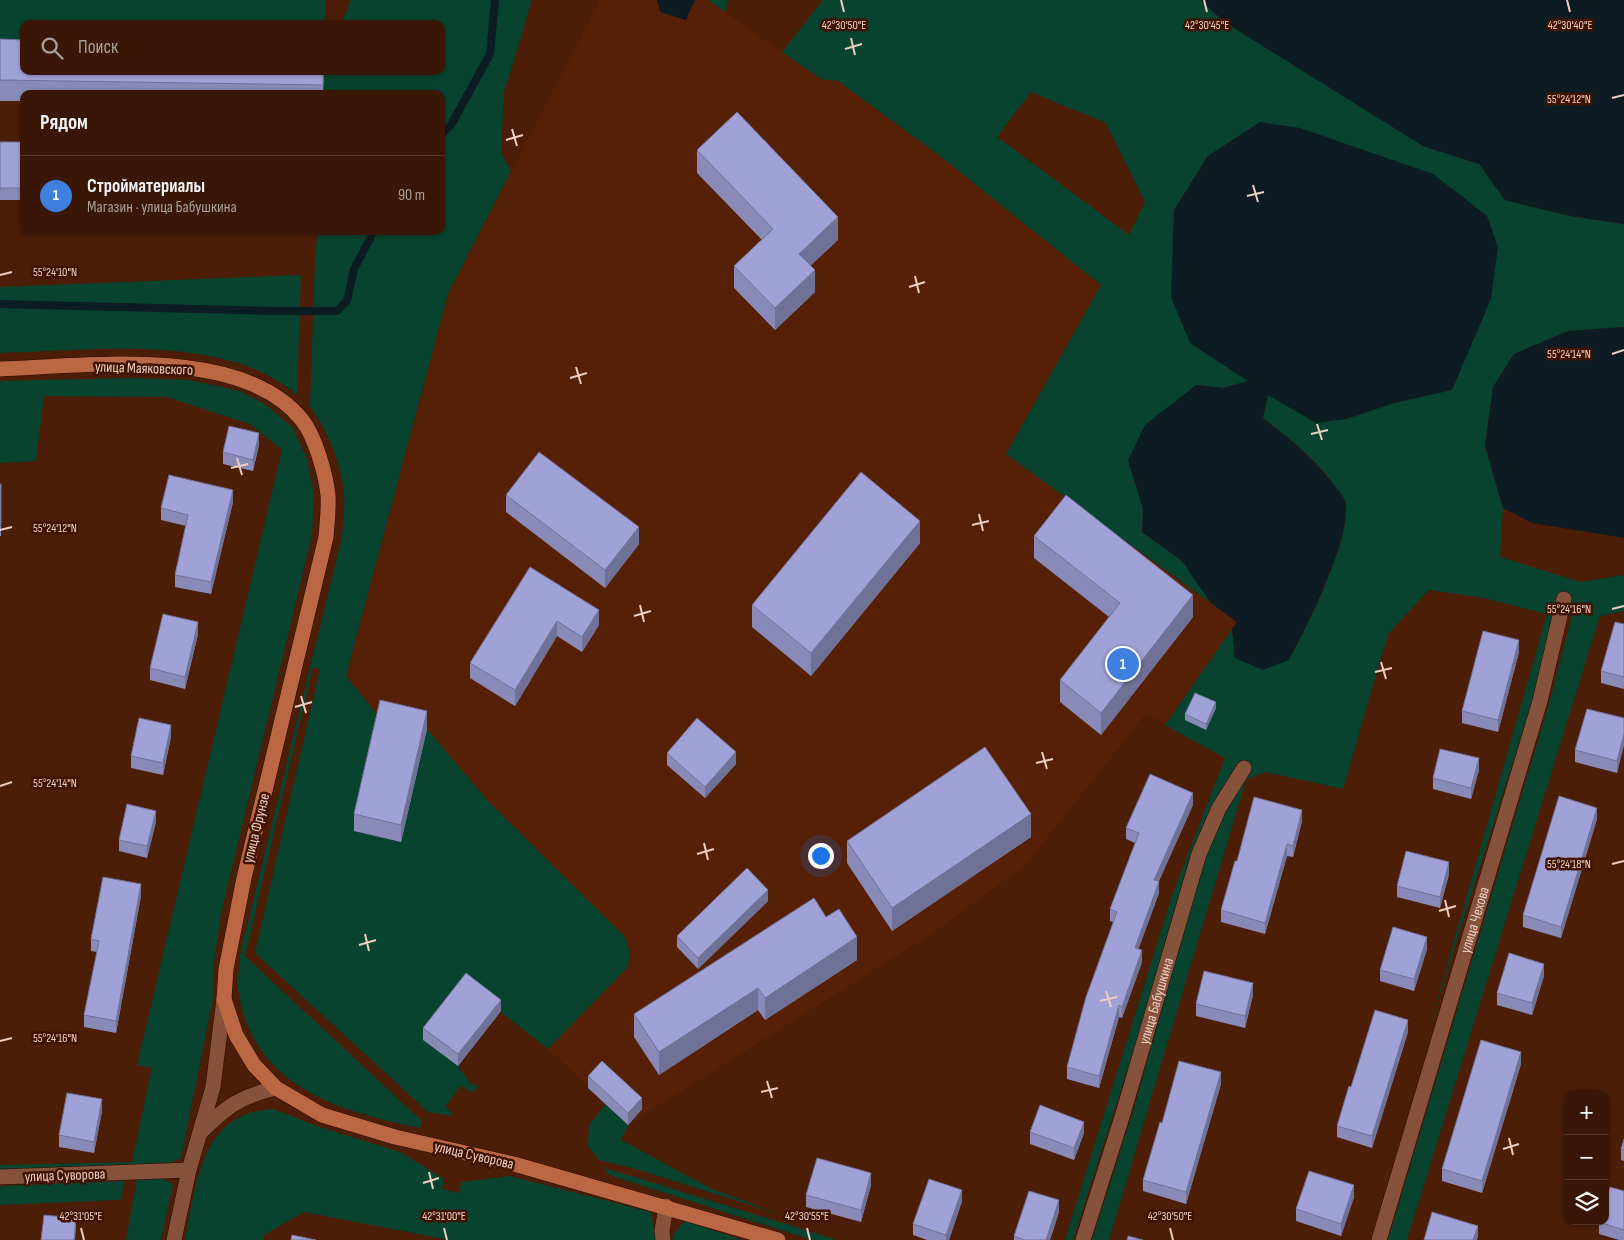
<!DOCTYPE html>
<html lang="ru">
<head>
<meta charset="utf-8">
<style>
  body { margin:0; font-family:"Sofia Sans Condensed",sans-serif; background:#442313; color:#f1f3f6 }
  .controls { position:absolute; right:15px; bottom:15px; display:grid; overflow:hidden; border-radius:10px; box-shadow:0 1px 4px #0004 }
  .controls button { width:45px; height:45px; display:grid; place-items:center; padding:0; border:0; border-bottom:1px solid #533527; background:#391605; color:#f1f3f6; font:25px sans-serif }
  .you { position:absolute; left:820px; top:855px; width:18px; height:18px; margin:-12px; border:4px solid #fff; border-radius:50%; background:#1a73e8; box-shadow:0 0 0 8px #1a73e833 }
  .badge { display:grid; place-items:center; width:32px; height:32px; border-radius:50%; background:#0fcafa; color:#fff; font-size:16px; font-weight:700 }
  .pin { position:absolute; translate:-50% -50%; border:2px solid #fff; box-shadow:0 1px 5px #0006 }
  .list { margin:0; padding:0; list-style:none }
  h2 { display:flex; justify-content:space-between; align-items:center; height:65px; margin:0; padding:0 20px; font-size:21px }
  h2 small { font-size:16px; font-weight:400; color:#ab9f9a }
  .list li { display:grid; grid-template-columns:32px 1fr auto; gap:15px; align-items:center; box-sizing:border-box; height:80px; padding:0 20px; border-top:1px solid #533527 }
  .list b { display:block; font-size:19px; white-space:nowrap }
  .list p { margin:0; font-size:16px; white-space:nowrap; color:#ab9f9a }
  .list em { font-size:16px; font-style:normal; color:#ab9f9a }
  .icon { flex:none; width:28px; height:28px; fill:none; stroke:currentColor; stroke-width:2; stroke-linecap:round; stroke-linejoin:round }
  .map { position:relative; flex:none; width:1624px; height:1240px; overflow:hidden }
  .search { position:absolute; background:#391605; box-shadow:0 1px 4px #0004; left:20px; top:20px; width:425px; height:55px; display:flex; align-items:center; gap:12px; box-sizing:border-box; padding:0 18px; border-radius:10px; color:#ab9f9a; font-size:19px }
  .panel { position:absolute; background:#391605; box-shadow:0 1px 4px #0004; left:20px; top:90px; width:425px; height:145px; border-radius:10px }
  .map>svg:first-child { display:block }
  .built { fill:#552005 }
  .green { fill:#07432e; fill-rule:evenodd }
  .water { fill:#0d1c22 }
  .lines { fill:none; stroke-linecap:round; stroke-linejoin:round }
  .stream { stroke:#0d1c22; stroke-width:8 }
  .minor-casing { stroke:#2b0900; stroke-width:16 }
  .major-casing { stroke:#2b0900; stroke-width:16 }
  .minor { stroke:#86523c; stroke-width:15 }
  .major { stroke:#bb6743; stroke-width:15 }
  .wall { fill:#8a8ab9 }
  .shaded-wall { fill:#707196 }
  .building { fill:#a0a1d7; stroke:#707196 }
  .ticks { fill:none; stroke:#eccdc1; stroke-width:2 }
  .labels { text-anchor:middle; stroke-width:5; stroke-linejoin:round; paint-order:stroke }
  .street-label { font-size:15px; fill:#eccdc1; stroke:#401300 }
  .ticks-label { font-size:12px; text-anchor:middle; fill:#eccdc1; stroke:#401300; stroke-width:5; stroke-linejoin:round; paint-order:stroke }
</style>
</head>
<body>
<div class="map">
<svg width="1624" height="1240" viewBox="0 0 1624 1240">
  <rect width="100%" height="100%" fill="#4c1d07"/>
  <!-- built -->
  <path class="built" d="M600,0h108l113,79 17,2 102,75 161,129 -95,169 231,168 -72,103 -19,-12 -120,152 -93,68 -305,192 -80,-76 80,-82 -201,-238 -47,-11 -34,-42 102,-382z"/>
  <!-- green -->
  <path class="green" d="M0,0h325v24h-301v37l-24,-1z
    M351,0h181l-28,93 -3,60 10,18 -63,123 -102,382 34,42 47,11 61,72 137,136 5,15 -2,15 -80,82 -52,-41 -38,58 12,17 9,3 -6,6 -12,-6 -15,19 7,11 -25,-4 -173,-159 65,-284 -7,-2 -68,289 177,165 -2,7c-83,-17 -168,-42 -182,-139 -1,-11 2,-24 2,-34l102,-418c1,-14 3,-29 2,-44 -3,-31 -16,-61 -34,-87l5,-149 3,-26h123v-137h-118l1,-23h117v-47h-100z
    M708,0h20l-3,12z
    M823,0h378l22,21 200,125 56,18 26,36 65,16 54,8v103l-56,4 -54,23 -21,33 -8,59 18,62 -3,49 81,25 43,-7v36l-24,5 -193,624h-19l161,-536 23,-88 -19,-1 -20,83 -104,331 118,-415 -63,-16 -55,-8 -41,44 -45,155 -78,-17 -19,8 -137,460h-17l41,-128 71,-251 -7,-10 -124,389h-8l107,-344 53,-138 -60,-33 67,-96 3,29 54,2c16,-28 68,-132 55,-161 -3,-5 -8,-11 -11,-16 -21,-28 -43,-44 -70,-65l5,-24 78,25 48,-16 58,-13 11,-31 -203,-237 -52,34 -34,54 16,133 58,38 -25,7 -27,-3 -68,75 15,49 -1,23 40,29 29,42 -205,-149 95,-169 -161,-129 -102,-75 -17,-2 -39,-27zM1031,92l75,31 39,79 -16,33 -132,-98z
    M301,275l-4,120c-72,-63 -207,-44 -297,-42v-66z
    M129,378l61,2 49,11 26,13 28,24 14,31 7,36 -2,40 -91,379 -8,56v29l-32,159 -17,8 -164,7v-8l132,-3 20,-94 -15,-3 145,-615 -32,-26 -83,-27 -123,-1 -8,65 -36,2v-82z
    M606,1104l22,21 -7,15 91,49 70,26 -146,-46 -37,-9 -11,-14 1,-21z
    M273,1109l47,18 80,25 44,27 -2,10 17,4 2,-11 49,-6 141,36 5,28h-207l-145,-28 -40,23 -1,5h-78c12,-57 15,-127 88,-131z
    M604,1168l31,9 202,63h-25l-203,-65z
    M162,1178l11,6 -12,56h-35l11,-61z
    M125,1181l-5,19 -120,5v-19z
    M685,1221l57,19h-70l2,-7z"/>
  <!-- water -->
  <path class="water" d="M657,0h38l-9,20 -26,-8z
    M1201,0h423v224l-54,-8 -65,-16 -26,-36 -56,-18 -200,-125z
    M1260,122l40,6 133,46 54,42 11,31 -7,52 -39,91 -58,13 -48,16 -30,4 -48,-28 -5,23c27,22 49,37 70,66 3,4 9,10 11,15 13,29 -40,133 -55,161l-26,10 -28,-12 -3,-29 5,-7 -26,-19 -29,-42 -40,-29 1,-23 -15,-49 17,-35 51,-40 27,3 25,-7 -58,-38 -19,-46 3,-87 34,-54z
    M1624,327v211l-92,-15 -29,-15 -18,-62 8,-59 21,-33 54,-23z"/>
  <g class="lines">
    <!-- stream -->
    <path class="stream" d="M441,135l10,-10 39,-71 5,-54
      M0,304l274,7h63l10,-10 7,-32 20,-38"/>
    <defs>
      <g id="minor">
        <path d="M200,1133c27,-27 39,-36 76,-45"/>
        <path d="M0,1177l189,-7"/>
        <path d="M174,1240l15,-70 24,-83 11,-88"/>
        <path d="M663,1240l-1,-9 4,-25"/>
        <path id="s1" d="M1083,1240l39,-123 77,-263 20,-46 25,-40"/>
        <path id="s2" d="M1379,1240l161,-539 24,-102"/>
      </g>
      <path id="major" d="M0,369c85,-3 243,-24 302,51 13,16 24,55 26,75 1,14 -1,28 -2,42l-82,341 -18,91 -2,30 12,36 18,30 22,23 46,27 73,22 119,27 264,76"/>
    </defs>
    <!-- minor casing -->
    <use href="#minor" class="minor-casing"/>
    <!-- major casing -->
    <use href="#major" class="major-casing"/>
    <!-- minor -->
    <use href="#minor" class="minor"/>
    <!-- major -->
    <use href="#major" class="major"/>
  </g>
  <!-- wall -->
  <path class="wall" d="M0,39l324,32 -1,23h-299v7h-24z
    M0,142h24v58h-24z
    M697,150l141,90 -27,25 4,27 -40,38 -41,-42v-22l28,-26 -65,-67z
    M259,445l-6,26 -30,-7v-12z
    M0,484h1v52h-1z
    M506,495l133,49 -34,44 -99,-76z
    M233,502l-22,92 -36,-7v-12l11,-49 -25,-6v-12z
    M1034,536l159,81 -92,118 -41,-33v-22l49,-63 -75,-59z
    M920,543l-109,133 -59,-49v-22z
    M530,567l69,58 -17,27 -25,-16 -42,70 -45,-28v-15z
    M1624,624v65l-23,-6v-12z
    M198,634l-13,55 -35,-9v-12z
    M1519,652l-21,80 -36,-9v-12z
    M1216,708l-10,22 -21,-10v-6z
    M1624,718l-7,55 -42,-11v-12z
    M427,729l-26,113 -47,-11v-17z
    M171,737l-8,38 -32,-7v-12z
    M667,753l69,11 -31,34 -38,-33z
    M1479,770l-8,29 -38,-10v-11z
    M1193,805l-34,76v12l-21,56 4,13 -20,56 -3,-1 -20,71 -32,-9v-12l46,-145 -3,-1v-12l25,-66 -9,-4v-11z
    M1597,819l-36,119 -38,-11v-12z
    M1302,821l-9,36 -6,-1 -22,78 -44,-12v-12l16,-49z
    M156,822l-9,36 -28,-7v-11z
    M1031,837l-139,94 -45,-68v-22z
    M1449,874l-9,34 -43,-11v-11z
    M141,896l-25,137 -32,-6v-12l13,-63 -6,-1v-12z
    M768,901l-70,68 -21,-22v-11z
    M826,917l31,43 -92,60 -7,-10 -99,65 -25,-38v-23z
    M1427,949l-13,42 -34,-10v-11z
    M1544,976l-12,39 -35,-10v-12z
    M1253,995l-8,33 -49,-12v-12z
    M501,1011l-43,55 -35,-26v-12z
    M1408,1032l-36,116 -35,-11v-11z
    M1521,1064l-39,129 -40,-12v-12z
    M588,1076l54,33 -14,16 -40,-37z
    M1221,1084l-35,120 -43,-13v-11z
    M102,1111l-8,42 -35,-6v-12z
    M1030,1132l54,1 -10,27 -44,-16z
    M1624,1139v22l-3,-1v-11z
    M871,1185l-10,37 -55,-15v-12z
    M1624,1191v49h-5l-20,-6v-12z
    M1354,1197l-13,39 -45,-15v-12z
    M962,1201l-13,39h-22l-14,-5v-11z
    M1059,1212l-9,28h-36v-4z"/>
  <!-- shaded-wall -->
  <path class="shaded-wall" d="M838,217v23l-39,36v-22z
    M815,270v22l-40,38v-22z
    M259,433v12l-6,26v-11z
    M233,490v12l-22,92v-12z
    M920,521v22l-109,133v-23z
    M639,527v17l-34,44v-18z
    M1193,595v22l-92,118v-22z
    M599,610v15l-17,27v-15z
    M557,621v15l-42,70v-16z
    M198,622v12l-13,55v-12z
    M1519,640v12l-21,80v-12z
    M1216,702v6l-10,22v-6z
    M427,711v18l-26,113v-17z
    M171,725v12l-8,38v-12z
    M1624,734v12l-7,27v-12z
    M736,752v12l-31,34v-11z
    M1479,758v12l-8,29v-11z
    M1193,793v12l-39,86v-11z
    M1597,808v11l-36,119v-11z
    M1302,810v11l-9,36v-11z
    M156,811v11l-9,36v-12z
    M1031,814v23l-139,94v-23z
    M1287,844v12l-22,78v-11z
    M1449,862v12l-9,34v-11z
    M1159,881v12l-24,66v-11z
    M141,884v12l-25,137v-12z
    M768,890v11l-70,68v-11z
    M857,937v23l-92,60v-22z
    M1427,937v12l-13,42v-12z
    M1142,950v12l-20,56v-11z
    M1544,964v12l-12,39v-12z
    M1253,983v12l-8,33v-12z
    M758,988v22l-99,65v-23z
    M501,1000v11l-43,55v-12z
    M1119,1005v12l-20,71v-12z
    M1408,1020v12l-36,116v-12z
    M1521,1052v12l-39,129v-12z
    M1221,1072v12l-35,120v-12z
    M642,1098v11l-14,16v-12z
    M102,1099v12l-8,42v-11z
    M1084,1122v11l-10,27v-12z
    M871,1173v12l-10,37v-12z
    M1354,1185v12l-13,39v-12z
    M962,1190v11l-13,39h-3v-5z
    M1059,1200v12l-9,28h-4z
    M76,1218v12l-1,10h-1z
    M1478,1226v11l-1,3h-4z"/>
  <!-- building -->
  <path class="building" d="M0,39l24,1v31h299v14l-323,-5z
    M737,112l101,105 -39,37 16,16 -40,38 -41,-42 39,-37 -76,-79z
    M0,142h24v46h-24z
    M229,426l30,7 -6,27 -30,-8z
    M539,452l100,75 -34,43 -99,-75z
    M861,472l59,49 -109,132 -59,-48z
    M169,475l64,15 -22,92 -36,-7 13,-60 -27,-7z
    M0,484h1v41h-1z
    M1066,495l127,100 -92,118 -41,-33 60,-77 -86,-67z
    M530,567l69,43 -17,27 -25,-16 -42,69 -45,-27z
    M163,614l35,8 -13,55 -35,-9z
    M1615,622l9,2v53l-23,-6z
    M1483,631l36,9 -21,80 -36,-9z
    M1195,693l21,9 -10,22 -21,-10z
    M380,700l47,11 -26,114 -47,-11z
    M1587,709l37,9v16l-7,27 -42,-11z
    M139,718l32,7 -8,38 -32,-7z
    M697,718l39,34 -31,35 -38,-34z
    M985,747l46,67 -139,94 -45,-67z
    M1440,749l39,9 -8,30 -38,-10z
    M1150,774l43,19 -39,87 5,1 -24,67 7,2 -20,57 -3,-2 -20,71 -32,-9 19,-70 31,-85 -7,-3 29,-76 -13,-5z
    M1559,796l38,12 -36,119 -38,-12z
    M1254,797l48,13 -9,36 -6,-2 -22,79 -44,-13 14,-49h2z
    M127,804l29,7 -9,35 -28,-6z
    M1406,851l43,11 -9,35 -43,-11z
    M747,868l21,22 -70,68 -21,-22z
    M103,877l38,7 -25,137 -32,-6 15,-74 -8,-2z
    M814,898l12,19 13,-8 18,28 -92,61 -7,-10 -99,64 -25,-38z
    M1393,927l34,10 -13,42 -34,-9z
    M1509,953l35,11 -12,39 -35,-10z
    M1204,971l49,12 -8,33 -49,-12z
    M466,973l35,27 -43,54 -35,-26z
    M1375,1010l33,10 -36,116 -35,-10 12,-40 2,1z
    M1481,1040l40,12 -39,129 -40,-12z
    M602,1061l40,37 -14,15 -40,-37z
    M1179,1061l42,11 -35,120 -43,-12 17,-58 2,1z
    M67,1093l35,6 -8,43 -35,-7z
    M1040,1105l44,17 -10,26 -44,-16z
    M1624,1139v11l-3,-1z
    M817,1158l54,15 -10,37 -55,-15z
    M1309,1171l45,14 -13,39 -45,-15z
    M929,1179l33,11 -16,45 -33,-11z
    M1610,1187l14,4v39l-25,-8v-1h6v-19z
    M1029,1191l30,9 -13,40h-21l-11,-4z
    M1432,1212l46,14 -5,14h-49z
    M44,1215l32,3 -2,22h-33z
    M292,1235l24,5h-25z
    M1128,1236l15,4h-16z"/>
  <!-- ticks -->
  <path class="ticks" d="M841,0l3,12M1204,0l3,12M1567,0l3,12M851,38l4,17M845,49l17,-5M1612,98l12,-3M512,129l5,17M506,140l17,-5M1253,185l5,17M1247,196l17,-4M0,275l12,-3M915,276l4,17M909,287l16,-5M1612,354l12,-4M576,367l5,17M570,378l17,-5M1317,424l5,16M1311,434l17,-4M237,458l5,17M231,468l17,-4M979,514l4,17M972,525l17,-4M0,530l12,-3M640,605l4,17M1612,609l12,-3M634,616l17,-5M1381,662l5,17M1375,672l17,-4M301,696l5,17M295,707l17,-5M1042,752l5,17M1036,763l17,-4M0,786l12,-4M704,843l4,17M697,854l17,-5M1612,864l12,-3M1445,900l4,17M1439,911l17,-5M365,934l4,17M359,945l17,-5M1106,991l5,16M1100,1001l17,-4M0,1041l12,-3M767,1081l5,17M761,1092l17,-4M1509,1138l4,17M1503,1149l16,-5M429,1172l4,17M423,1183l16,-5M81,1228l3,12M444,1228l3,12M807,1228l3,12M1170,1228l3,12"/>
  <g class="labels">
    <!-- street labels -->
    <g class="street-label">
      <text transform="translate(144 368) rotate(2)" y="5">улица Маяковского</text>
      <text transform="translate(256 828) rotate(-76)" y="5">улица Фрунзе</text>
      <text dy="5" stroke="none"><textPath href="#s2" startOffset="334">улица Чехова</textPath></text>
      <text dy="5" stroke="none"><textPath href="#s1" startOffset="250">улица Бабушкина</textPath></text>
      <text transform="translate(474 1155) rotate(13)" y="5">улица Суворова</text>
      <text transform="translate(65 1175) rotate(-2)" y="5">улица Суворова</text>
    </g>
  </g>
  <g class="ticks-label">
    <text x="844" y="29">42°30'50"E</text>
    <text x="1207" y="29">42°30'45"E</text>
    <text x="1570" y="29">42°30'40"E</text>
    <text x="1569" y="103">55°24'12"N</text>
    <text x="55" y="276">55°24'10"N</text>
    <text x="1569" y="358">55°24'14"N</text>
    <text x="55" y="532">55°24'12"N</text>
    <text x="1569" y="613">55°24'16"N</text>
    <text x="55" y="787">55°24'14"N</text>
    <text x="1569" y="868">55°24'18"N</text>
    <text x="55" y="1042">55°24'16"N</text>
    <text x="81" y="1220">42°31'05"E</text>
    <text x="444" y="1220">42°31'00"E</text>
    <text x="807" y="1220">42°30'55"E</text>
    <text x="1170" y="1220">42°30'50"E</text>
  </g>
</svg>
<div class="controls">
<button>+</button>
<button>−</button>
<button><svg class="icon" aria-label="layers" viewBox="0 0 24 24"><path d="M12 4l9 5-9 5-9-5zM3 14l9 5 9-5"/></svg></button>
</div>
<div class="you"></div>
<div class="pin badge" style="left:1123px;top:664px;background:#3f7fe0">1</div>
<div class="search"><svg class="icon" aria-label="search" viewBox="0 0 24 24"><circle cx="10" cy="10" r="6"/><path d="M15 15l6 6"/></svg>Поиск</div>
<section class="panel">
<h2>Рядом<small></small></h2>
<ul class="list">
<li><span class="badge" style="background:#3f7fe0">1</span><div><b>Стройматериалы</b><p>Магазин · улица Бабушкина</p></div><em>90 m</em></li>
</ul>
</section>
</div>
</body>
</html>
